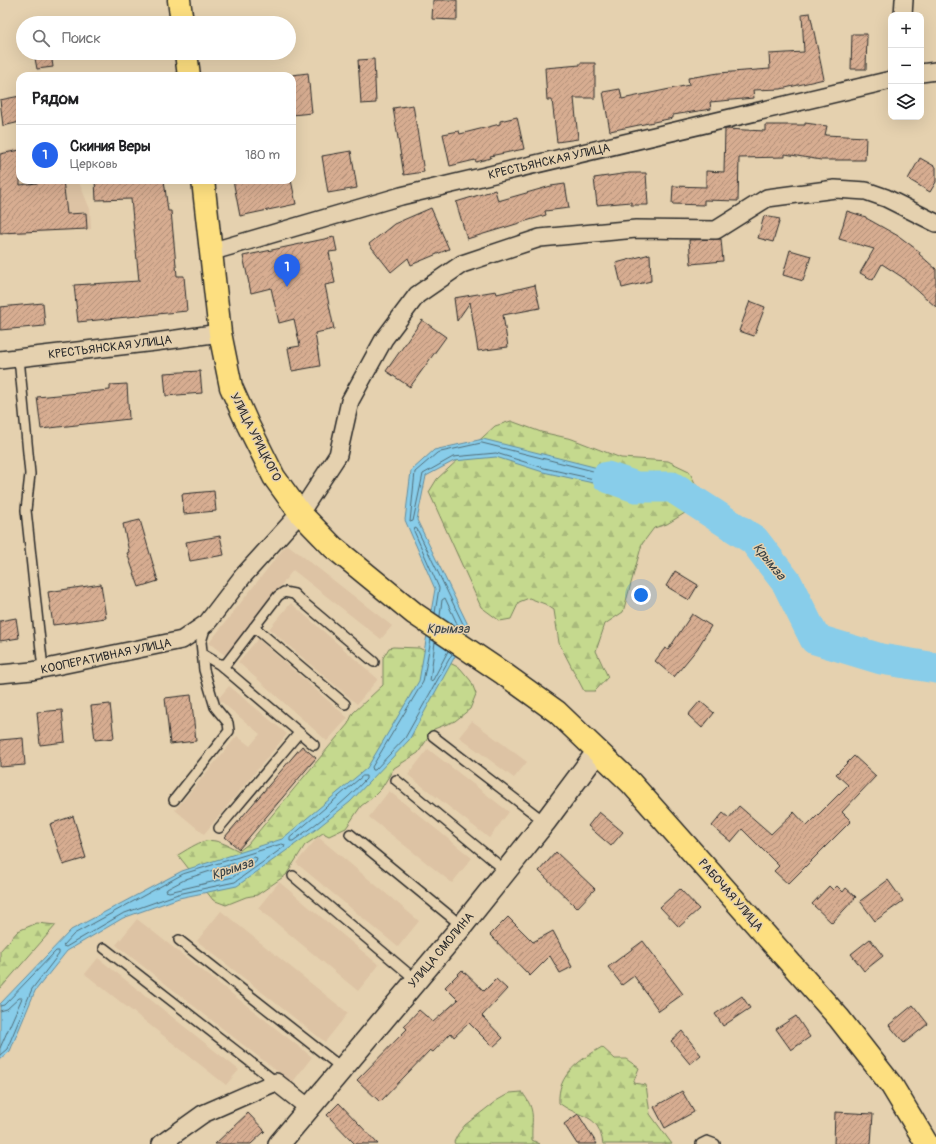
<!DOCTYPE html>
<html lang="ru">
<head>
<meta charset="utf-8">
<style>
  body { margin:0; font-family:Pangolin,sans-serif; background:#f2f2f2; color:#202124 }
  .controls { position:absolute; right:12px; top:12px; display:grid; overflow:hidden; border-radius:8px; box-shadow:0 4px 16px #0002 }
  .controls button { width:36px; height:36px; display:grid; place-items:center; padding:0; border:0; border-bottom:1px solid #e0e0e0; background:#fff; color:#202124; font:20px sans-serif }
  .you { position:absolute; left:641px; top:595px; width:14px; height:14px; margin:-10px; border:3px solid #fff; border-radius:50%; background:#1a73e8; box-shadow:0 0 0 6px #1a73e833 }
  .badge { display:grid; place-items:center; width:26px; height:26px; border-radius:50%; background:#2563eb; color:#fff; font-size:13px; font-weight:700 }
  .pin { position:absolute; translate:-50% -33px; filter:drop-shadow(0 1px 2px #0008) }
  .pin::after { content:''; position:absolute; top:21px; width:14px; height:12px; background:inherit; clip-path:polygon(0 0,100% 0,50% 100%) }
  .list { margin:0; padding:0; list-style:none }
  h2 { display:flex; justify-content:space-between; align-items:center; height:52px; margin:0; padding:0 16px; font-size:17px }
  h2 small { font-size:13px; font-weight:400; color:#757577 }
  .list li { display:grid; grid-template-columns:26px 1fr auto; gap:12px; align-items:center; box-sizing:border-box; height:60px; padding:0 16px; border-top:1px solid #e0e0e0 }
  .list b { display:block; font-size:15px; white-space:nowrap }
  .list p { margin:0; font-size:13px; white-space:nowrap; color:#757577 }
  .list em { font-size:13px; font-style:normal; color:#757577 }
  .icon { flex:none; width:22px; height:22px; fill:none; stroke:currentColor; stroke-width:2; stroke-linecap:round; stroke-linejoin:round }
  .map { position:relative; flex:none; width:936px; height:1144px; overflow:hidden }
  .search { position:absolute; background:#fff; box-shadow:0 4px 16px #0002; left:16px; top:16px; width:280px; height:44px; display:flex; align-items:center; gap:10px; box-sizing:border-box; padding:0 14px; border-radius:22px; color:#757577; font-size:15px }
  .panel { position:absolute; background:#fff; box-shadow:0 4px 16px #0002; left:16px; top:72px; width:280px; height:112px; border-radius:12px }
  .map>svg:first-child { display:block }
  .built { fill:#ddc3a4 }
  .forest { fill:url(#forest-firs); stroke:#78825c }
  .water { fill:#88cdea; stroke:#638c9e }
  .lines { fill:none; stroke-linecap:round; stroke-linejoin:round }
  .shore { stroke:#506c77; stroke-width:1 }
  .river { stroke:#88cdea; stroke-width:31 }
  .building { fill:url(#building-hatch); stroke:#2b2b2b }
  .service-casing { stroke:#2b2b2b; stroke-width:12 }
  .minor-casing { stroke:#2b2b2b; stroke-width:20 }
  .tertiary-casing { stroke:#2b2b2b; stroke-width:24 }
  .primary-casing { stroke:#2b2b2b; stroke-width:25 }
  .service { stroke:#e5d1af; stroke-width:9 }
  .minor { stroke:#e5d1af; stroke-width:17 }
  .tertiary { stroke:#e5d1af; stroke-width:21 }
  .primary { stroke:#fddf80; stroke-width:22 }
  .labels { text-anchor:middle; stroke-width:3; stroke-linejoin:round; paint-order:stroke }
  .street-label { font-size:12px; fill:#2b2b2b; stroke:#e5d1af }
  .water-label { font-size:13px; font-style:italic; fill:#394348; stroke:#e5d1af }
</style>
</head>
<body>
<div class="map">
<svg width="936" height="1144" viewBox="0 0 936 1144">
  <defs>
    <pattern id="forest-firs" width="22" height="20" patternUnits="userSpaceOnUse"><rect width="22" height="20" fill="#c5d98e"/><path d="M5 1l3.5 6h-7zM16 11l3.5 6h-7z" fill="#a9ba7b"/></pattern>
    <pattern id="building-hatch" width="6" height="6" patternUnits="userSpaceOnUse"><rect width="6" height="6" fill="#d7ad91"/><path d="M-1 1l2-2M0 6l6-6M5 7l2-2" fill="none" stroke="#af8d77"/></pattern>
  </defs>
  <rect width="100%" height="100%" fill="#e5d1af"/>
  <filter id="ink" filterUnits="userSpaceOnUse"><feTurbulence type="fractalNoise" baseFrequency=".025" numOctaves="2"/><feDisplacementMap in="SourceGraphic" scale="8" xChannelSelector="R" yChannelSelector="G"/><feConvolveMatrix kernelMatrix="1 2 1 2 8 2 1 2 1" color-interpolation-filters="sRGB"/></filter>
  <g filter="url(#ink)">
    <!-- built -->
    <path class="built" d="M20,148v32h58l12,29 1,20 -91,6v-83z
      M287,544l105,82 -11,13 -88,-69 -67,86 -17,-13z
      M291,603l87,76 -21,25 -88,-75z
      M258,639l90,79 -21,23 -89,-79z
      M229,686l58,48 -83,100 -29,-24 62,-74 13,10 10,-12 -42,-35z
      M472,721l55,41 -13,16 -55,-41z
      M428,749l81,63 -20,26 -81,-63z
      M389,791l83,67 -20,25 -83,-66z
      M318,837l101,84 -21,26 -102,-84z
      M279,882l100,83 -21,26 -100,-83z
      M221,911l127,102 -23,29 -128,-101z
      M137,919l175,138 -20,26 -176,-138z
      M98,958l141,112 -13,15 -141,-111z"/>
    <!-- forest -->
    <path class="forest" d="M511,421l30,11 31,7 49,19 47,3 21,10 9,18 -13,24 -18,11 -13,4 -12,16 -19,68 -18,12 -9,27 12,26 -13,14h-11l-25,-48 -5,-33 -9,-6 -16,-6 -10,4 -8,17 -11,2 -19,-14 -52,-115 8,-13 58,-53z
      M393,647l26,1 41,20 11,13 5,13 -6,15 -15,12 -21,8 -16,24 -24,15 -13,21 -8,8 -12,9 -15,22 -17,8 -6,-3 -18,12 -19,30 -29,20 -11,2 -20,8 -13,-5 -35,-45c28,-17 31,-20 61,-4l9,-7 100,-120 5,-11 30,-28v-27l6,-10z
      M37,923l19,2 -56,64v-38l18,-20z
      M602,1047l13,12h11l13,9 -6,15 13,2 4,29 22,30h-69c-5,-33 -22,-24 -44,-41 -2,-29 21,-43 43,-56z
      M522,1092c15,20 9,25 10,48l8,4h-85l-1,-2 4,-8 7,-9 31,-24 14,-8z"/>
    <!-- water -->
    <path class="water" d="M483,439l115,29 51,8 -1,15 -55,-8 -50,-11 -47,-15 -42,4 -28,15 -9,44 53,109 -61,111 -59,62 -35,28 -78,56 -58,12 -56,20 -56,33 -32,40 -25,60 -10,9v-56l71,-74 111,-59 100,-32 85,-71 52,-87 16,-92 -30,-69 6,-49 23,-21z"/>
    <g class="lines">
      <!-- shore -->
      <path class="shore" d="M482,443l115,29 46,7 2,6 -3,1 -48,-7 -50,-11 -48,-15 -43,4 -30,17 -10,47 -3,1 5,-50 22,-19z
        M435,613l4,-25 -25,-57 1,-3 2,1 48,99 -1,4
        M440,616l2,-16 3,-2 15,32
        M431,639l-8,43 -51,85 1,3h2l30,-32 47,-84
        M435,642l-5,39 3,-1 15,-29
        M363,776h3v3c-22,24 -47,43 -73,62h-3v-3z
        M282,844l3,1 -1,2 -49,35 -57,12 -56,20 -56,33 -3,-1 11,-12 109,-60z
        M254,857l3,1 -1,3 -23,16 -64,15 -3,-1 1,-2 19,-10z
        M0,1006l4,-1 52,-54h3v3l-27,35 -25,60 -7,6
        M0,1011l7,-2 12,-11h3l-22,50"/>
      <!-- river -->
      <path class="river" d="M607,477l29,10h36l82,53 33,43 28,56 66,20 55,9"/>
    </g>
    <!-- building -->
    <path class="building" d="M433,0h24v20l-25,-1z
      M810,13l14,66 -43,10 -28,1 1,8 -44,4 1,7 -38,6v3l-63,13 -7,-39 17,-3 2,10 67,-14 -1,-7 31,-5 51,-4 -1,-15 35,-2 -2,-38z
      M852,34h15l-1,35h-15z
      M34,53h17l2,14 -16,2z
      M374,59l2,44 -15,1 -3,-44z
      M580,63h15v35h-21l4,41 -21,3 -5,-42h-5l-2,-32 35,-3z
      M308,73l4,40 -20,2v-40z
      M20,96v26l-17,4 -3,-26z
      M413,105l11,67 -20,3 -11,-67z
      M517,117l7,32 -34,7 1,2 -15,4 -1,-2 -25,6 -7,-32 16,-3 1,3 40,-10v-3z
      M805,123l22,3 -2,9 41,2 -1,23h-44l-36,-6v3l-46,1 -1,43 -34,-1v5l-32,-1 1,-18 33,1v-16l18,1 1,-43 40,2v-6h40z
      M20,150v35l43,-5 4,34 19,-1 1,16 -87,4v-79z
      M351,151l6,37 -29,5 -6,-37z
      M920,158l16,9v15l-6,10 -22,-13z
      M629,173h17l2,32h-17v-3l-34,3 -3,-27z
      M95,180h69l4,31h3l6,65h7l3,35 -109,11 -4,-37 65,-4 -8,-82 -35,1z
      M233,180h58l5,24 -56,12z
      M565,184l4,24 -24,3 1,4 -79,24 -11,-37 39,-12 3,11 53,-15z
      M431,208l18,41 -38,16 -3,-7 -17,14 -22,-28 25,-20z
      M847,211l19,6v1l34,19 20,15 -1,2 17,15v38l-34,-30 -20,-13 -9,16 -13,-7 14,-24 -35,-10z
      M764,216l16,3 -7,23 -15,-4z
      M334,237l3,14 -8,1 6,31 -10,2 9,44 -19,4 5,33 -28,5 -4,-23 12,-2 -6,-27 -15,4 -8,-35 -20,5 -8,-37z
      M721,239l2,22 -32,3 -2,-24z
      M790,250l21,6 -8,25 -20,-6z
      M650,254l1,27 -29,7 -6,-25z
      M535,285l5,23 -37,7 5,32 -30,4 -8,-49 -13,19 -3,-23 42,-7 1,3z
      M750,301l15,6 -11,29 -15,-5z
      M43,303l2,23 -45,4v-23z
      M422,320l24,17 -36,50 -24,-16z
      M200,371l2,22 -36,3 -2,-23z
      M127,384l2,35 -88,10 -4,-32 73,-7v-5z
      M214,491l2,20 -32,3 -2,-20z
      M140,520l18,61 -19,6 -12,-34 2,-1 -6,-28z
      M220,536l4,19 -34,6 -4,-19z
      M675,571l23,14 -9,15 -23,-14z
      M101,584l5,34 -53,7 -5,-33z
      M692,614l19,12 -14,23 -23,28 -19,-16 10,-13 3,2z
      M16,618l3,20 -19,3v-20z
      M191,695l5,46 -26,3 -5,-46z
      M700,701l14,12 -12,15 -14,-13z
      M110,704l4,34 -19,2 -4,-34z
      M62,710l3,32 -25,3 -3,-33z
      M23,738l2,27 -25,2v-27z
      M302,746l14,12 -77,91 -14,-12z
      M854,756l22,20 -34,36 9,9 -63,63 -14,-13 5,-5 -37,-37 -11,13 -19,-16 11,-13 6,5 10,-12 32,28 23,-22 13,14 41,-41 -12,-11z
      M599,812l24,20 -12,14 -23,-20z
      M73,816l13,42 -23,7 -13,-41z
      M556,852l39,37 -18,19 -38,-37z
      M888,880l15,21 -28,20 -15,-20z
      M829,886l4,4 4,-4 6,6 3,-4 10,9 -24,26 -20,-19z
      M680,889l19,20 -20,18 -19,-20z
      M508,917l25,25 20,-11 19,36 -12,6 -10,-17 -20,20 -40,-41z
      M870,939l13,17 -19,15 -13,-17z
      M643,941l40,53 -24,17 -25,-35 -12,9 -14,-18z
      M462,970l22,21 12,-12 11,10 -25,27 21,22 -10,9 -24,-24 -15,14 -3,-4 -18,19 -3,-2 -50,52 -23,-22 50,-51 -3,-3 15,-16 14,12 25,-22 -13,-13z
      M742,996l8,12 -27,18 -8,-12z
      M913,1005l15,19 -24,19 -15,-18z
      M796,1016l14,21 -19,13 -15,-21z
      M682,1031l19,24 -11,9 -19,-23z
      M682,1091l12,21 -29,16 -11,-21z
      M339,1103l39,41h-23l-28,-29z
      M835,1112l38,2 -2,30h-37z
      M248,1113l17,18 -14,13h-36z
      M578,1114l19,30h-20l-13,-20z"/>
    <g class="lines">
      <defs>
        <path id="service" d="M19,358l11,116 -4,36 17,159
          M254,627l91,77
          M202,654l17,10h7l52,-68 6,-4 10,2 4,4 76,64
          M219,664l95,81
          M433,736l112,86
          M396,780l110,91
          M174,800l55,-69 -1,-8 -13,-16 -11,-37 -3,-28 5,-16
          M219,828l80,-95
          M350,834l112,92
          M293,876l123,104
          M179,940l163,128
          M104,948l172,134
          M701,1144l6,-3 8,3"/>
        <path id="minor" d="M903,15l1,-15
          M921,73l15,-2
          M210,252l191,-56 490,-116
          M0,360l155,-18 65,-9
          M0,674l32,-3 150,-31 25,-17 36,-47 57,-63 38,-58 12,-54 34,-62 33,-44 45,-31 78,-26 96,-9 80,1 51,-32 68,-9 31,2 20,7 50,25
          M161,1144l42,-30 73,-32 33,26"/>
        <path id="tertiary" d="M279,1144l183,-218 83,-104 53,-71"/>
        <path id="primary" d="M179,0l3,23
          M186,53l3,23
          M203,180l17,153 11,54 17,38 26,52 26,36 33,34 82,67 89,60 53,38 74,71 208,235 53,68 35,58"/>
      </defs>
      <!-- service casing -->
      <use href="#service" class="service-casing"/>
      <!-- minor casing -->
      <use href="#minor" class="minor-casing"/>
      <!-- tertiary casing -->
      <use href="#tertiary" class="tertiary-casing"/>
      <!-- primary casing -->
      <use href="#primary" class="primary-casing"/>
      <!-- service -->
      <use href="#service" class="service"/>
      <!-- minor -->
      <use href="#minor" class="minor"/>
      <!-- tertiary -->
      <use href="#tertiary" class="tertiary"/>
      <!-- primary -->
      <use href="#primary" class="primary"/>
    </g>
  </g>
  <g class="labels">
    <!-- street labels -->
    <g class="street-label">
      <text transform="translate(549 161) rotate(-13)" y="4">КРЕСТЬЯНСКАЯ УЛИЦА</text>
      <text transform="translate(110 347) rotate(-7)" y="4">КРЕСТЬЯНСКАЯ УЛИЦА</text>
      <text transform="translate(256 437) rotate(63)" y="4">УЛИЦА УРИЦКОГО</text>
      <text transform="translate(106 656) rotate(-12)" y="4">КООПЕРАТИВНАЯ УЛИЦА</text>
      <text transform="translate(731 895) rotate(49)" y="4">РАБОЧАЯ УЛИЦА</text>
      <text transform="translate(441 950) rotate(-50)" y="4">УЛИЦА СМОЛИНА</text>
    </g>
    <!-- water labels -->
    <g class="water-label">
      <text transform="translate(770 561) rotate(51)" y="5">Крымза</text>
      <text x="448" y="633">Крымза</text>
      <text transform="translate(232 868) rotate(-18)" y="5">Крымза</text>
    </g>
  </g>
</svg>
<div class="controls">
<button>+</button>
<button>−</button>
<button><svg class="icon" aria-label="layers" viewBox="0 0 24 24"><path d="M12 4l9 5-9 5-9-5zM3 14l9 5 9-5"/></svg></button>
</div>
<div class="you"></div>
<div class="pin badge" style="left:287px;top:287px">1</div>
<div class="search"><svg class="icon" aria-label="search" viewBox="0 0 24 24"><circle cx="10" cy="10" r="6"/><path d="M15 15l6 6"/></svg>Поиск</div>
<section class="panel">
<h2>Рядом<small></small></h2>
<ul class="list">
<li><span class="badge">1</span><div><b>Скиния Веры</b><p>Церковь</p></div><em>180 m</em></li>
</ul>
</section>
</div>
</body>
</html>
